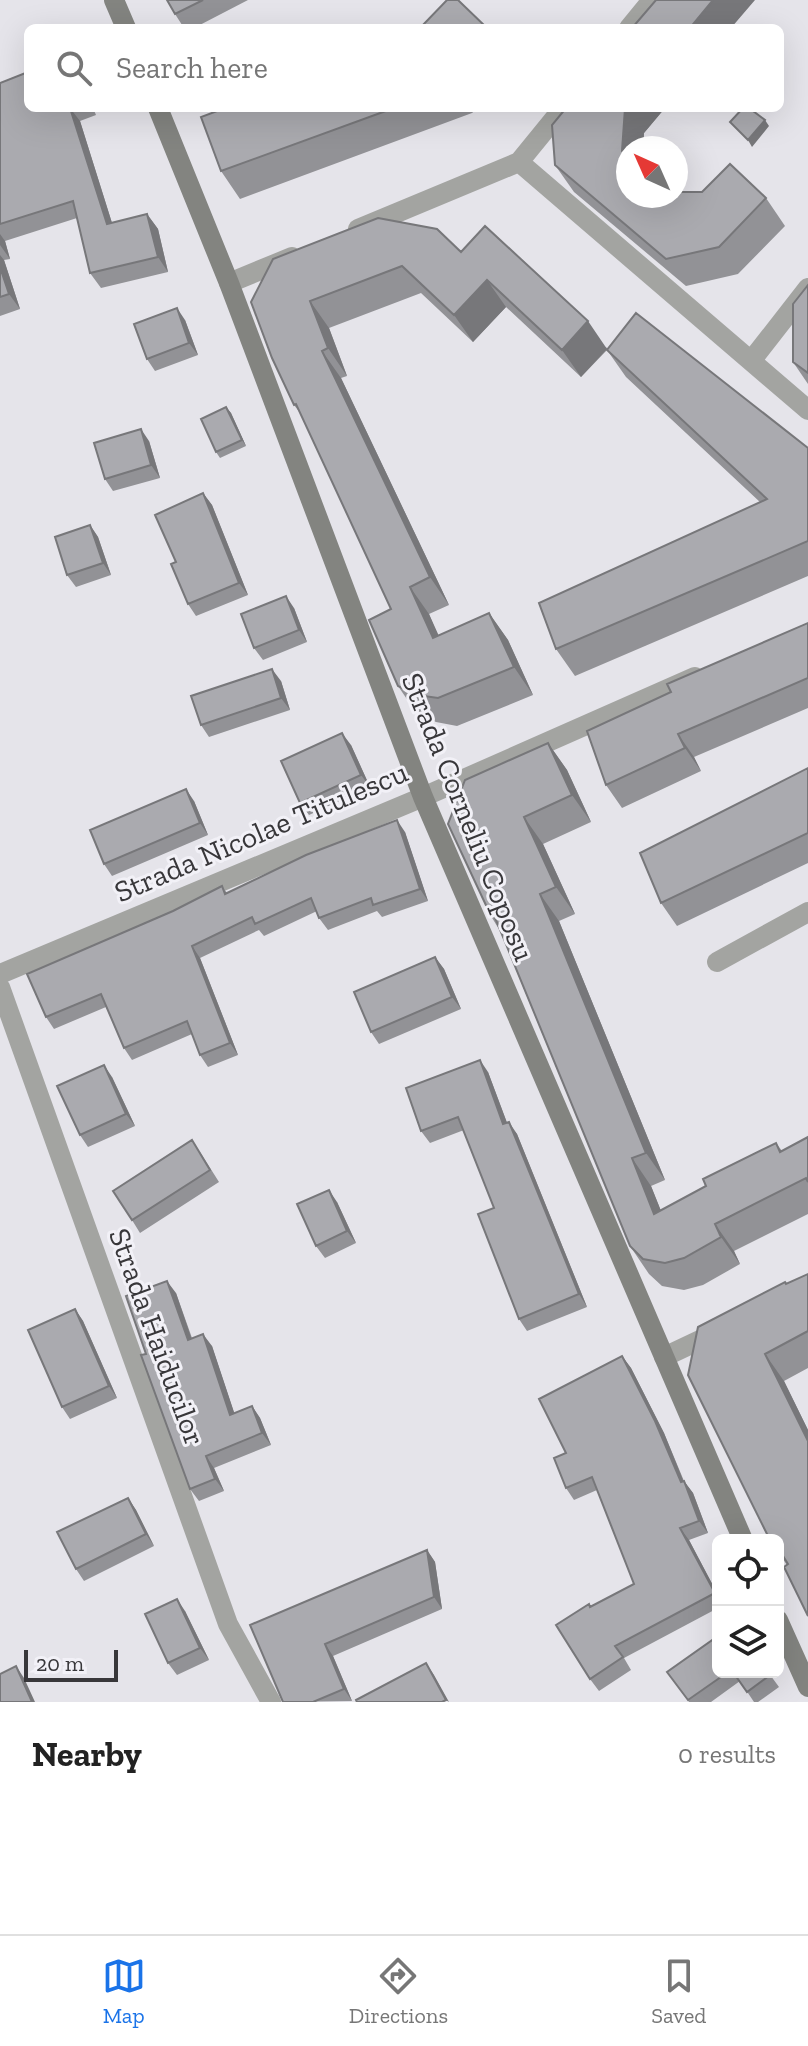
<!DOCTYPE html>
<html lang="en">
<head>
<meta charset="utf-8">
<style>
  body { margin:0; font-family:"Zilla Slab",serif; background:#f2f2f2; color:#222 }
  .controls { position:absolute; right:24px; bottom:24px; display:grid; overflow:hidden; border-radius:12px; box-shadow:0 8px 32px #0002 }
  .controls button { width:72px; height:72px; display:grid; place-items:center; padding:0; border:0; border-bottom:2px solid #e0e0e0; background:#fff; color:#222; font:40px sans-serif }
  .compass { position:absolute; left:616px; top:136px; width:72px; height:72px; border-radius:50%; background:#fff; box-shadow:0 8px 32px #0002; rotate:315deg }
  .scale { position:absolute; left:24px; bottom:20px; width:94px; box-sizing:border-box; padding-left:8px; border:4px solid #38373a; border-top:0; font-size:22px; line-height:28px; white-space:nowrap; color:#38373a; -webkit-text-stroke:6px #f2f1f7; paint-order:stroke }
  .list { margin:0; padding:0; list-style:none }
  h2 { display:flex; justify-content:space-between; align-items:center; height:104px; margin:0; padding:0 32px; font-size:34px }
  h2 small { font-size:26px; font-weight:400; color:#767676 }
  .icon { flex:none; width:44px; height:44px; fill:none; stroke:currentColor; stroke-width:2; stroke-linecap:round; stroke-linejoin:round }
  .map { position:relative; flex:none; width:808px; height:1702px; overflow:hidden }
  .search { position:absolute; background:#fff; box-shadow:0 8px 32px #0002; left:24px; right:24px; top:24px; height:88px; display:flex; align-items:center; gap:20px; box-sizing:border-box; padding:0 28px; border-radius:12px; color:#767676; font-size:30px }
  .sheet { height:232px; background:#fff }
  nav { display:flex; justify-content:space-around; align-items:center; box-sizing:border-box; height:112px; border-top:2px solid #e0e0e0; background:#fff; font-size:22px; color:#767676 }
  nav a { display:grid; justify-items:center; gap:4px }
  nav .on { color:#1a73e8 }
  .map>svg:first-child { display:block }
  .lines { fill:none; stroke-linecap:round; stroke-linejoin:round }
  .street { stroke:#a3a4a1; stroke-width:20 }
  .secondary { stroke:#838480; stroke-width:20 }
  .wall { fill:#929296 }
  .shaded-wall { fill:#77777a }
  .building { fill:#aaaaaf; stroke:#77777a; stroke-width:2 }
  .labels { text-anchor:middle; stroke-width:6; stroke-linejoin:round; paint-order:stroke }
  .street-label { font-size:30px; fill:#38373a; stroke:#f2f1f7 }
</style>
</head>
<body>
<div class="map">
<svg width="808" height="1702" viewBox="0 0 808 1702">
  <rect width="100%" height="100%" fill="#e5e4ea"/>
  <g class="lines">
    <!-- street -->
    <path class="street" d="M629,28l23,-28
      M519,162l289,248
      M358,229l161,-67 44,-54
      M229,283l63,-26
      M751,361l57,-73
      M717,962l91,-50
      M0,974l423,-177 272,-120
      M0,987l228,637 43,78
      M664,1357l55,-26"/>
    <!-- secondary -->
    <path class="secondary" d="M114,0l12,28
      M158,108l71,175 194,514 320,743
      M778,1620l30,67"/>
  </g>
  <!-- wall -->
  <path class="wall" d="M167,0h81l-54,28h-10l-9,-14z
    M0,83l28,25h65l3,7 -16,6 32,102 35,-9 11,15 10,43 -67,16 -11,-15 -13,-55 -72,23 5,18 -6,1 16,49 -20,7z
    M225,108h253l-6,5 -232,86 -19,-28z
    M566,108h99l-21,25 -1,15h-15v48l138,2 19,28 -47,48 -52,12 -112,-94 -19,-27z
    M461,252l146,96 201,100v128l-233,100 -19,-27 205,-146 -135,-126 -19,-27 -26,27 -75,-70 -33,35 -52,-49 -92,35 18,48 -6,2 108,227 -20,9 9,22 51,-23 19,27 25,55 -76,31 -21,-4 -19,-8 -19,-28 -7,-77 -90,-195 -7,-9 -43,-103z
    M808,285v99l-15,-22z
    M185,320l13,35 -43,16 -8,-12z
    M226,407l5,6 15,33 -26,12 -4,-6z
    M149,441l11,37 -47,13 -8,-12z
    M203,493l9,12 36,90 -52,21 -8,-12 -12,-42z
    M90,525l8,12 13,38 -35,12 -9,-12z
    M294,608l13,34 -44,18 -9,-12z
    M808,623v85l-114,49 7,14 -79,37 -16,-23 65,-93z
    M281,681l9,29 -81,27 -8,-12z
    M548,743l19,27 24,52 -48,22 32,70 -16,7 106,259 -14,6 10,25 45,-25 70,-43 6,8 26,-14v77l-74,37 6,13 -37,21 -19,5 -22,-4 -13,-12 -19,-28 -130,-315 -9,-15z
    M351,745l19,42 -61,28 -9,-12z
    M808,768v95l-131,63 -16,-23z
    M194,801l14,34 -96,41 -8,-12z
    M405,832l23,69 -46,16 -5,-6 -49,19 -9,-12 -2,-7 -53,25 -5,-6 -59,28 38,97 -30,12 -8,-12 -8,-21 -60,26 -8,-12 -18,-41 -52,22 -8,-12 127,-106 49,-25 5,7z
    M435,957l9,12 17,40 -82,35 -8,-12z
    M488,1072l19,51 10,11 70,173 -60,24 -8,-12 -25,-111 -30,-78 -34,13 -9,-12z
    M112,1077l23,49 -47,21 -8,-12z
    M200,1152l19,30 -79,51 -8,-13z
    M337,1202l19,41 -31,15 -9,-12z
    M808,1274v94l-24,13 24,49v186l-21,-51 -9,-13v-12l-90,-165 99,-91z
    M176,1293l16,45 20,8 22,67 18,-7 8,12 11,27 -57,23 10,23 -25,10 -9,-12 -44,-135z
    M75,1309l8,12 34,77 -47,21 -8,-12z
    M622,1356l9,12 33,65 20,48 9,12 15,40 -19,7 29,55v13l-94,50 7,12 -32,21 -9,-12v-72l44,-23 -37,-94 -23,10 -8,-12v-35z
    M128,1498l8,12 18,36 -70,35 -8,-12z
    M427,1550l8,12 7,47 -109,47 19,45 -69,1 -33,-77z
    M185,1611l24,49 -32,15 -9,-12z
    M667,1672h101l11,15 -21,15h-4l-14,-21 -29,21h-22z"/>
  <!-- shaded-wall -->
  <path class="shaded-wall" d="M713,0h42l-24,28h-41z
    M70,108l10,13 37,118 -10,-15z
    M625,108h40l-21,25 -1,15h-15v11l-6,-8z
    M765,120l4,6 -17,21 -4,-7z
    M147,214l11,15 10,43 -10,-15z
    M0,234l5,7 5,18 -10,-14z
    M0,255l4,5 16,49 -11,-15 -9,-27z
    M487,280l19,27 -33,35 -19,-27z
    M310,301l19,27 18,48 -19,-28z
    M177,308l8,12 13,35 -9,-12z
    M588,321l19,28 -26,28 -19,-27z
    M322,351l19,27 108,227 -19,-28z
    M226,407l5,6 15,33 -4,-6z
    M141,429l8,12 11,37 -9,-13z
    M203,493l9,12 36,90 -9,-12z
    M90,525l8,12 13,38 -8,-12z
    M410,587l19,27 23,51 -19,-27z
    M286,596l8,12 13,34 -8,-12z
    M489,613l19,27 25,55 -19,-28z
    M272,669l9,12 9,29 -9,-12z
    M342,733l9,12 19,42 -9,-12z
    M678,734l16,23 7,14 -16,-23z
    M548,743l19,27 24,52 -19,-27z
    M186,789l8,12 14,34 -8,-12z
    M524,817l19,27 32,70 -19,-27z
    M397,820l8,12 23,69 -8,-12z
    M540,894l19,27 106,259 -19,-27z
    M192,946l8,12 38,97 -8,-12z
    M435,957l9,12 17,40 -9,-12z
    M480,1060l8,12 24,64 -9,-12z
    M104,1065l8,12 23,49 -9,-12z
    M509,1122l8,12 70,173 -8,-13z
    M632,1158l19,28 22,55 -19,-27z
    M329,1190l8,12 19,41 -9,-12z
    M715,1224l19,27 6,13 -19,-27z
    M167,1281l9,12 20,59 -8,-12z
    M75,1309l8,12 34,77 -8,-12z
    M203,1334l9,12 27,81 -9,-12z
    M765,1354l19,27 24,49v11z
    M622,1356l9,12 33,65 25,62 -8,-13z
    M252,1406l8,12 11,27 -9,-12z
    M206,1456l8,12 10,23 -9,-12z
    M684,1481l9,12 15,40 -9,-12z
    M128,1498l8,12 18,36 -8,-12z
    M680,1528l9,12 29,55v3z
    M427,1550l8,12 7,47 -8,-12z
    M177,1599l8,12 24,49 -9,-12z
    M325,1644l8,12 19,45 -8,-12z
    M426,1663l8,12 15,27 -3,-2z
    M16,1666l8,12 11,24h-3z"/>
  <!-- building -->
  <path class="building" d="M167,0h36l-28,14z
    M447,0h11l29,28h-67z
    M656,0h57l-23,28h-58z
    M28,72v36h42l37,116 40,-10 11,43 -68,16 -17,-72 -73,23v-141z
    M225,108h169l-173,63 -20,-54z
    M566,108h59l-3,43 6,5v40h48v-4h26l28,-28 36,34 -47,49 -53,12 -111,-94 -3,-40z
    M743,108h6l16,12 -17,20 -18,-18z
    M378,218l59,11 24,23 24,-26 103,95 -26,29 -75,-70 -33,35 -52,-49 -92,35 18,47 -6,3 108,226 -20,10 23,51 56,-25 25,54 -76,31 -21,-3 -19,-9 -29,-66 22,-11 -95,-205 -2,1 -22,-47 -21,-56 22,-43z
    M0,267l9,27 -9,3z
    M808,285v88l-15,-11v-58z
    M177,308l12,35 -42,16 -13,-35z
    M636,313l172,135v93l-252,108 -17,-46 228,-104 -160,-149z
    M226,407l16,33 -26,12 -15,-33z
    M141,429l10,36 -46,14 -11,-36z
    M203,493l36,90 -51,21 -17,-40 5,-2 -21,-47z
    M90,525l13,38 -36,12 -12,-38z
    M286,596l13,34 -45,18 -13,-34z
    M808,623v55l-130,56 7,14 -79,37 -19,-54 84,-39 -4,-8z
    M272,669l9,29 -80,27 -10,-29z
    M342,733l19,42 -61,28 -19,-42z
    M548,743l24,52 -48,22 32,70 -16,7 106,259 -14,5 22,56 52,-28 -3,-7 73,-36 4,9 28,-15v45l-2,-4 -91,46 6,13 -37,21 -19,5 -22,-4 -13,-13 -136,-331 -3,1 -43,-92 17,-44z
    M808,768v65l-147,70 -21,-50z
    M186,789l14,34 -96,41 -14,-34z
    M397,820l23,69 -47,16 -2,-7 -52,20 -8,-20 -56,26 -3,-7 -60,29 38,97 -30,12 -13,-34 -63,27 -23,-54 -55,23 -19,-43 146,-63 49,-25 3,8 81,-39z
    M435,957l17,40 -81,35 -17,-40z
    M480,1060l23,64 6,-2 70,172 -60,25 -41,-105 16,-6 -36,-91 -37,14 -15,-43z
    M104,1065l22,49 -46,21 -23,-49z
    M192,1140l18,30 -78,50 -19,-29z
    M329,1190l18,41 -31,15 -19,-42z
    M808,1274v57l-43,23 43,87v175l-24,-49 4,-3 -10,-16v-8h-8l-82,-165 10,-48 87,-45 1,2z
    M167,1281l21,59 15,-6 27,81 22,-9 10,27 -56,23 9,23 -25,10 -49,-134 5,-1 -20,-58z
    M75,1309l34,77 -47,21 -34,-77z
    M622,1356l33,65 26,61 3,-1 15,40 -19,7 35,65 -100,53 8,11 -33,22 -34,-54 33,-21 1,3 44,-23 -42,-107 -26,11 -12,-30 12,-5 -27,-54z
    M128,1498l18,36 -70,35 -19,-37z
    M427,1550l7,47 -109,47 19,45 -31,13h-30l-33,-77z
    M177,1599l23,49 -32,15 -23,-49z
    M718,1636v36h10l-40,28 -21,-28z
    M426,1663l20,37 -4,2h-85l-1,-2z
    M16,1666l16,36h-32v-28z
    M733,1672h35l2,3 -23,17z"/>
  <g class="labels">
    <!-- street labels -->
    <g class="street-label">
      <text transform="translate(468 817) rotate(68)" y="10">Strada Corneliu Coposu</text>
      <text transform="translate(261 832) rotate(-23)" y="10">Strada Nicolae Titulescu</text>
      <text transform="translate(157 1337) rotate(70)" y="10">Strada Haiducilor</text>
    </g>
  </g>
</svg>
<div class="controls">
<button><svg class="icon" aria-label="locate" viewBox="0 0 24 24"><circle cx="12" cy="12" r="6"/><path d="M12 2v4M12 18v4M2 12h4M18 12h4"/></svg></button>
<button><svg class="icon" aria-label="layers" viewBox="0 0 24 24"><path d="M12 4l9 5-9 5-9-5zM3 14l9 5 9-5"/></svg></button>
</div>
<svg class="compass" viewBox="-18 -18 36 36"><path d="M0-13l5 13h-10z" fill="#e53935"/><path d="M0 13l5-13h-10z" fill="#767676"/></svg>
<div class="scale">20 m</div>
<div class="search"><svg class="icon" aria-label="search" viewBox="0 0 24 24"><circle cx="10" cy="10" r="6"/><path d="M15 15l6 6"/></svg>Search here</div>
</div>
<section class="sheet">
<h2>Nearby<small>0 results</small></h2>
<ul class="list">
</ul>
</section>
<nav>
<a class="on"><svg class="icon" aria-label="map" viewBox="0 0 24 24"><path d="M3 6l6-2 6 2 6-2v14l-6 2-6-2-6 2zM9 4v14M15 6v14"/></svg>Map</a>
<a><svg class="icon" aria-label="directions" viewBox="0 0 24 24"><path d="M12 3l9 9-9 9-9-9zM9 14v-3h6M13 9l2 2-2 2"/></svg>Directions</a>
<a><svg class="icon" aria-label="saved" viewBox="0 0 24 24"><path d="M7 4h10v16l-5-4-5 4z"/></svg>Saved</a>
</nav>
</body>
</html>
